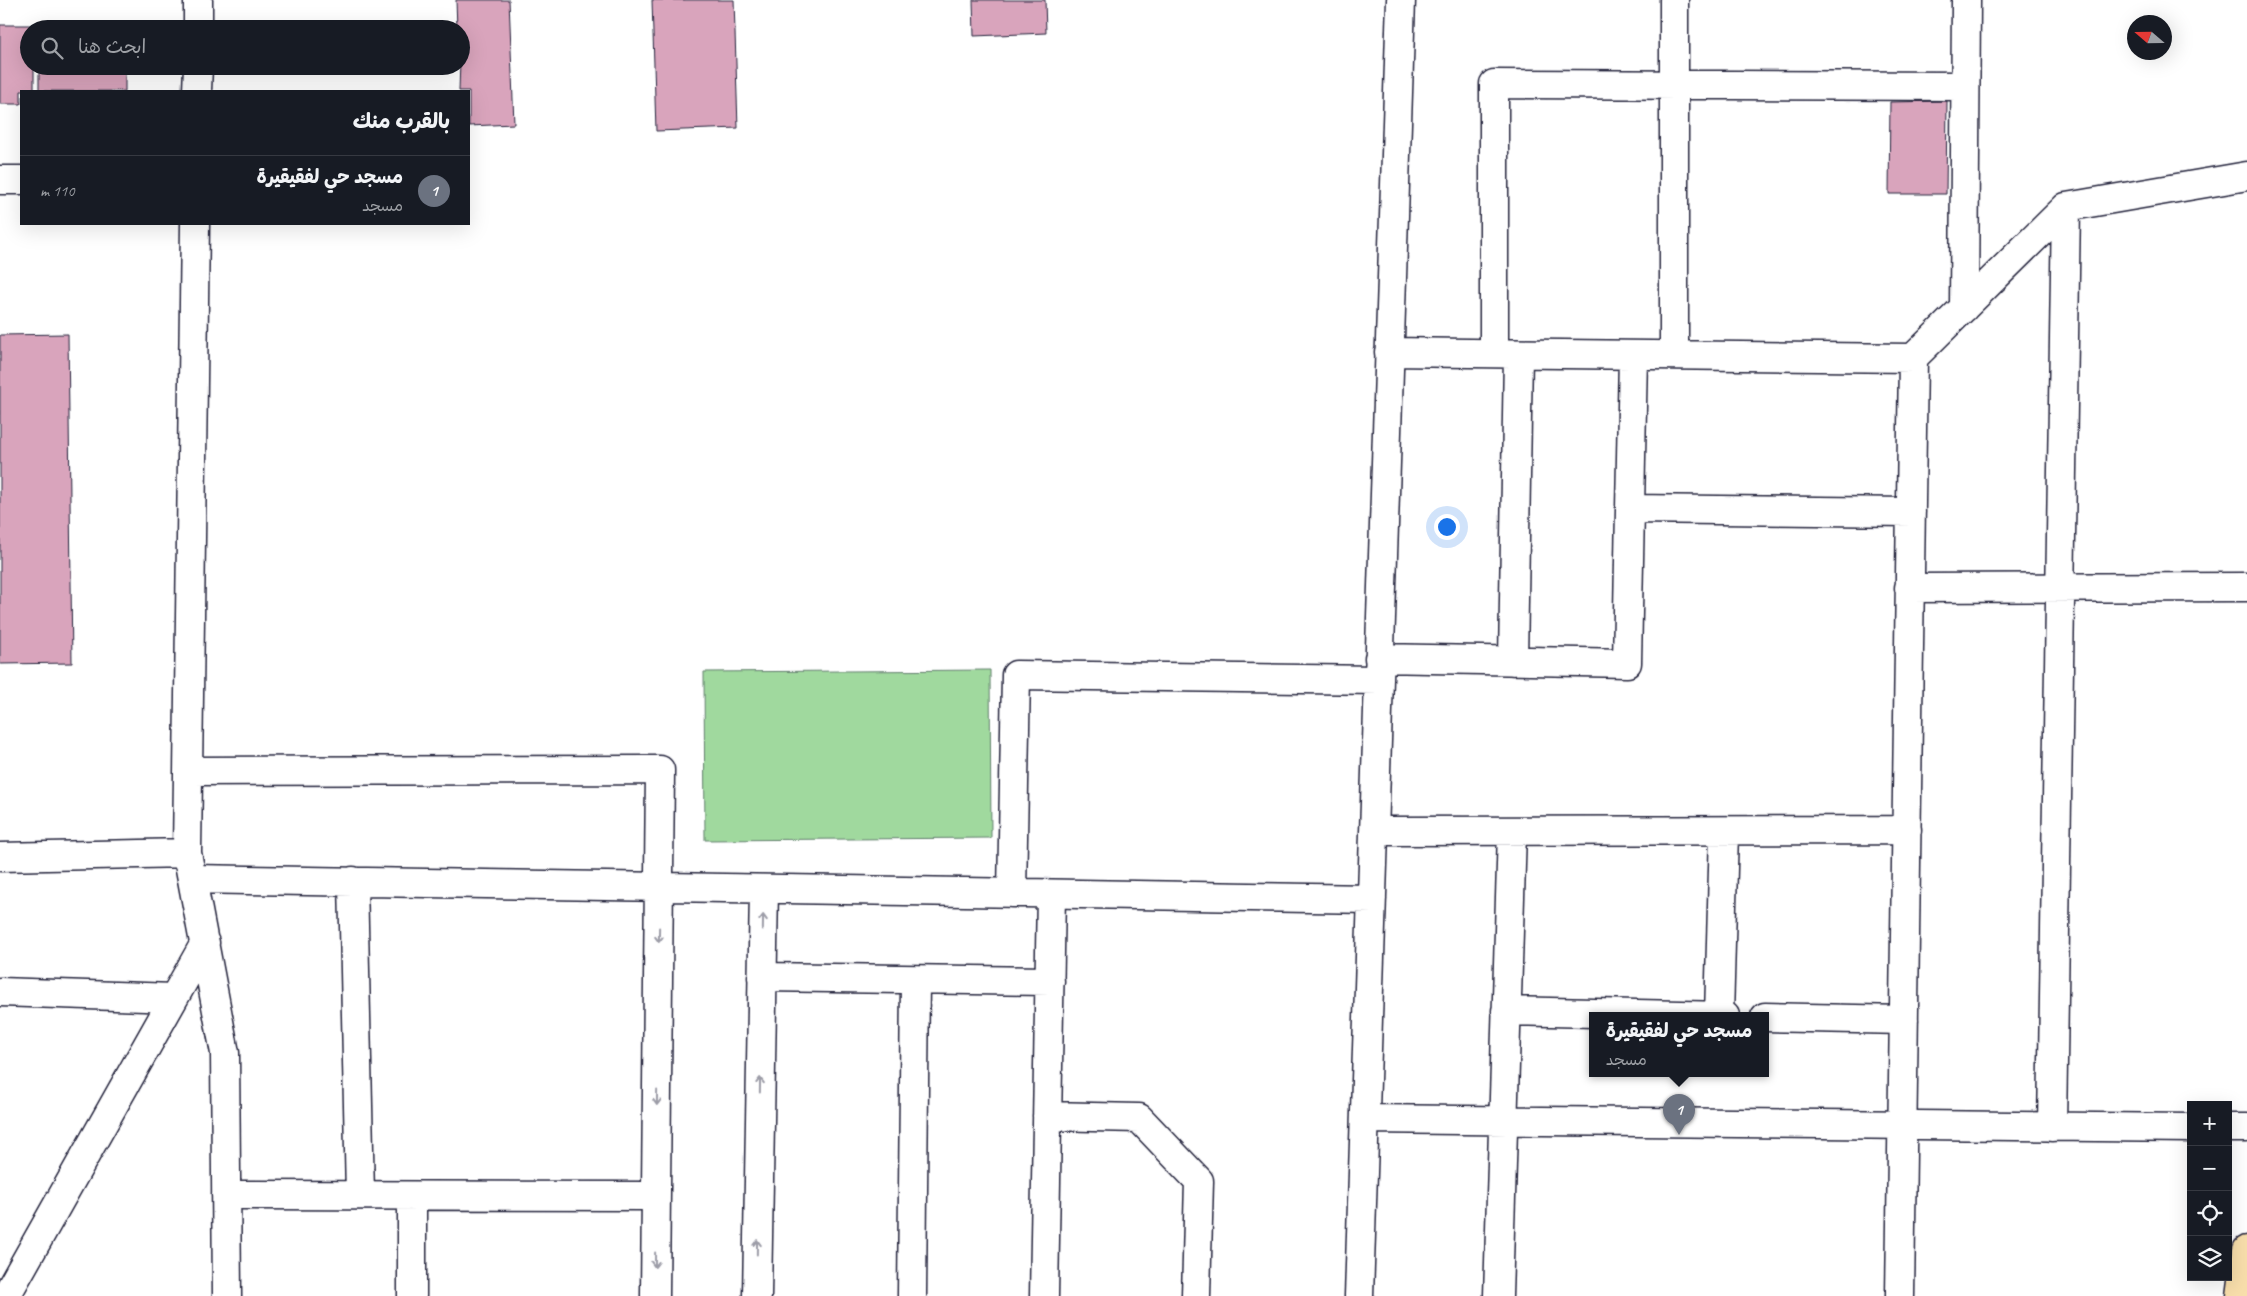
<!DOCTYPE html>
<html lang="ar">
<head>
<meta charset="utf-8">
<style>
  body { margin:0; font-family:Caveat,"Playpen Sans Arabic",sans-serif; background:#242831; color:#f1f3f6; direction:rtl }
  .controls { position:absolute; right:15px; bottom:15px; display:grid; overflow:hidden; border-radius:0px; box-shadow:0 5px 20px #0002 }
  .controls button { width:45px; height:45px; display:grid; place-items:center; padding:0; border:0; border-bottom:1px solid #363941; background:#171b24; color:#f1f3f6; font:25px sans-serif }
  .compass { position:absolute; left:2127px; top:15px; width:45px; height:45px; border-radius:50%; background:#171b24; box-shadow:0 5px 20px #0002; rotate:290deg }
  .you { position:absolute; left:1446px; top:526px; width:18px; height:18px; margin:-12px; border:4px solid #fff; border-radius:50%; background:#1a73e8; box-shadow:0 0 0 8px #1a73e833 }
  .badge { display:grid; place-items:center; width:32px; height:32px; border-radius:50%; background:#d1495b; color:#fff; font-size:16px; font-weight:700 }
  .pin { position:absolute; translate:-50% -41px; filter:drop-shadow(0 1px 2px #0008) }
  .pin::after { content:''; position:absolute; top:26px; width:18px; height:15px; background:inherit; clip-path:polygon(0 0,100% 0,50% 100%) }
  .popup { position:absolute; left:1589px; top:1012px; width:180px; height:65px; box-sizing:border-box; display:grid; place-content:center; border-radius:0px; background:#171b24; filter:drop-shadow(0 1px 4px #0005); font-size:16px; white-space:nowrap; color:#9ea1a6 }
  .popup b { font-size:19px; color:#f1f3f6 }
  .popup::after { content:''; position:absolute; left:50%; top:100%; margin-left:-10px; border:10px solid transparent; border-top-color:#171b24 }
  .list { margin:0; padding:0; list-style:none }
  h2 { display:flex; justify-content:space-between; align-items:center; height:65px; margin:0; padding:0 20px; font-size:21px }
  h2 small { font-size:16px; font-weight:400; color:#9ea1a6 }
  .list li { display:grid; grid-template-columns:32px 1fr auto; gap:15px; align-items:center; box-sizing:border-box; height:70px; padding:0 20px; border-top:1px solid #363941 }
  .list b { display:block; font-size:19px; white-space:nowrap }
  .list p { margin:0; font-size:16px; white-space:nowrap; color:#9ea1a6 }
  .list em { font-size:16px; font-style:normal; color:#9ea1a6 }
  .icon { flex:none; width:28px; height:28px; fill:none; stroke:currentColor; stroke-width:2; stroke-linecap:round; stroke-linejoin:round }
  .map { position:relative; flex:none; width:2247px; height:1296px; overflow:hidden; direction:ltr }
  .search { position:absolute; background:#171b24; box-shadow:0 5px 20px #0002; left:20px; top:20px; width:450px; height:55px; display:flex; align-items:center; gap:12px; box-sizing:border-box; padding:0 18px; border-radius:28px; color:#9ea1a6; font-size:19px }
  .panel { position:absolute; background:#171b24; box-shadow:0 5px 20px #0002; left:20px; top:90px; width:450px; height:135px; border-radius:0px; direction:rtl }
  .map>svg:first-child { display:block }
  .green { fill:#a0d99e; stroke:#617e6c }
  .building { fill:#d9a4bc; stroke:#22223b }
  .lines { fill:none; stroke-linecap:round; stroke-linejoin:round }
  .minor-casing { stroke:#22223b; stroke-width:31 }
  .primary-casing { stroke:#22223b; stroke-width:31 }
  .minor { stroke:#fff; stroke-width:28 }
  .primary { stroke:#f8deab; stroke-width:28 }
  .oneway { stroke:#9c9ca7 }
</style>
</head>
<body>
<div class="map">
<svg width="2247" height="1296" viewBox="0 0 2247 1296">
  <rect width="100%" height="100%" fill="#fff"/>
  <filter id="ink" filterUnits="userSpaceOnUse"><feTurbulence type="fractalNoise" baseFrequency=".02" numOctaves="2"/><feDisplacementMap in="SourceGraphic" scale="10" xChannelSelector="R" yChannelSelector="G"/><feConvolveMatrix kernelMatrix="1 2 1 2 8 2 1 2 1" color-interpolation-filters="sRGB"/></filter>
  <g filter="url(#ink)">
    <!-- green -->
    <path class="green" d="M990,670l1,168 -286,2 -1,-168z"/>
    <!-- building -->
    <path class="building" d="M456,0h53l5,124 -45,2v-35h-10l2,-62h-4z
      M652,0h82l4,128 -82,3z
      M973,0h72l1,33 -72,3z
      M0,25h34v4h-5v37h5v25h-13v13h-21z
      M39,66h86v25h-86z
      M1947,101l-1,93h-57l1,-92z
      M68,334l4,329 -72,1v-329z"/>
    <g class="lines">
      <defs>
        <path id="minor" d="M1674,0v355
          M198,29v-29
          M197,91l1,-25
          M0,180h21
          M195,224l-8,629 38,200 2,243
          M1964,308l2,-308
          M1389,352l524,6
          M1494,353v-269l471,2
          M1630,509l281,3
          M1909,588l338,-1
          M1379,658l248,5 6,-308
          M1513,661l5,-307
          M188,771l472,-1 -5,526
          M1374,831l533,-1
          M0,857l187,-4
          M192,879l1180,20
          M353,881l7,314
          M1012,893l4,-218 363,5
          M762,977l288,4
          M0,992l174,6
          M1506,1011l219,5
          M1719,1016l5,-185
          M1765,1017l139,3
          M1047,1116l92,2 60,63 -3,115
          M1365,1119l826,9
          M2052,1127l14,-920
          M2228,1128h19
          M226,1195l430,1
          M6,1296l199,-353
          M412,1296v-100
          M757,1296l7,-407
          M912,1296l3,-316
          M1044,1296l7,-402
          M1359,1296l42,-1296
          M1498,1296l14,-465
          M1900,1296l13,-938 153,-151 181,-31"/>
        <path id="primary" d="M2241,1296l6,-46"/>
      </defs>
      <!-- minor casing -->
      <use href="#minor" class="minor-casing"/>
      <!-- primary casing -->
      <use href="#primary" class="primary-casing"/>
      <!-- minor -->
      <use href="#minor" class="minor"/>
      <!-- primary -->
      <use href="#primary" class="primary"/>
    </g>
    <!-- one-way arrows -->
    <defs><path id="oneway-shaft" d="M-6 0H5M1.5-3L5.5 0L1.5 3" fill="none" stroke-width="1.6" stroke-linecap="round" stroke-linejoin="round" transform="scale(1.25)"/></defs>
    <g class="oneway">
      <use href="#oneway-shaft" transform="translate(763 922) rotate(-89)"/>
      <use href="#oneway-shaft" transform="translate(659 935) rotate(91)"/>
      <use href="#oneway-shaft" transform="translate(760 1085) rotate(-89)"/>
      <use href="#oneway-shaft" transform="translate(657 1098) rotate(91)"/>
      <use href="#oneway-shaft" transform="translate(757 1247) rotate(-89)"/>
      <use href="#oneway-shaft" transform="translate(655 1260) rotate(91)"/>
    </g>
  </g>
</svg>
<div class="controls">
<button>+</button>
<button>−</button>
<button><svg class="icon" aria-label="locate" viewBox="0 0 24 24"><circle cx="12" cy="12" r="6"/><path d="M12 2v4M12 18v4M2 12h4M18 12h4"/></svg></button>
<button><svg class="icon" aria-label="layers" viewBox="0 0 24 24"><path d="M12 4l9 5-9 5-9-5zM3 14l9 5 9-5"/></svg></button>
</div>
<svg class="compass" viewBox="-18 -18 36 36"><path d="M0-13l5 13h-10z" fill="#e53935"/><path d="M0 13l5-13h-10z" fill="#9ea1a6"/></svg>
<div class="you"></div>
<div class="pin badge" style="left:1679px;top:1135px;background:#6b7280">1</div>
<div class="popup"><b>مسجد حي لفقيقيرة</b>مسجد</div>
<div class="search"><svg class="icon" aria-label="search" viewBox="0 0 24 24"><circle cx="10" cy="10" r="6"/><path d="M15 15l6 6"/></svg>ابحث هنا</div>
<section class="panel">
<h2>بالقرب منك<small></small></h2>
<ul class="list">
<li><span class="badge" style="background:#6b7280">1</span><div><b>مسجد حي لفقيقيرة</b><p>مسجد</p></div><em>110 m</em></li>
</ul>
</section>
</div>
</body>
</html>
